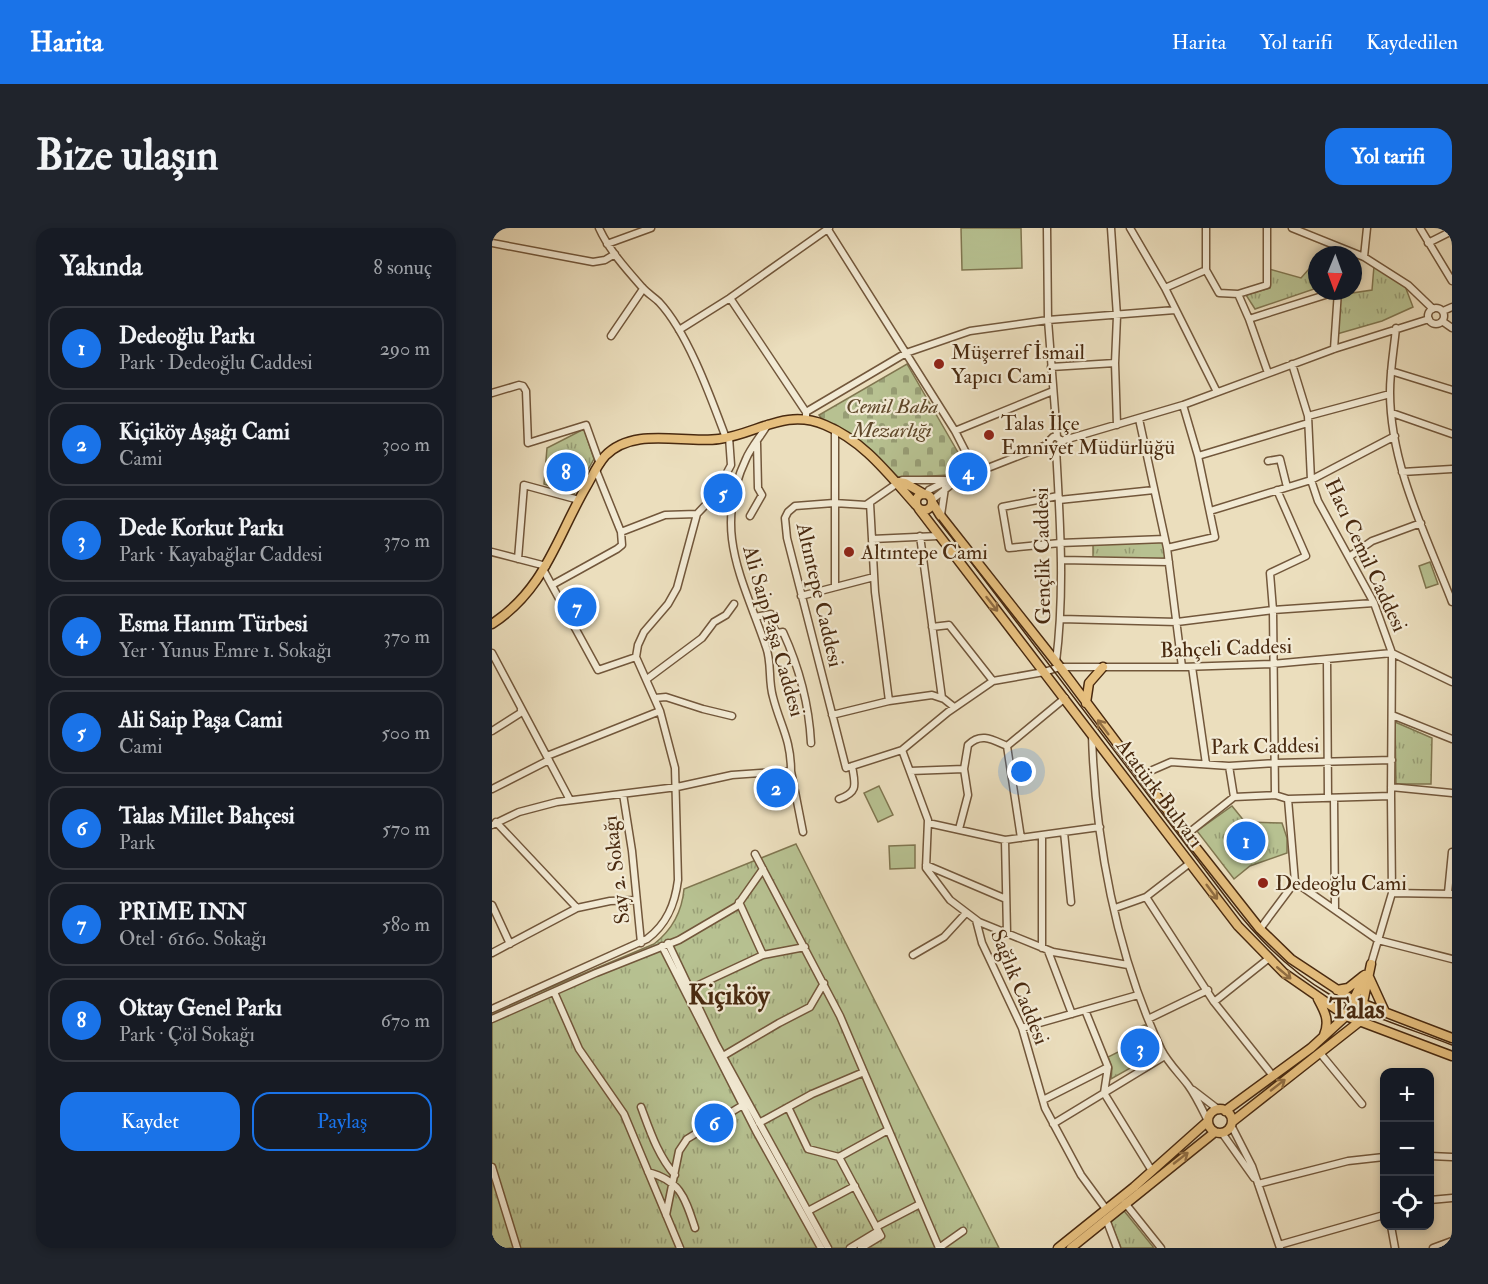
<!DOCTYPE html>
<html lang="tr">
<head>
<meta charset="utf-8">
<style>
  body { margin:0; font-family:"IM FELL Double Pica",serif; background:#20242c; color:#f1f3f6 }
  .controls { position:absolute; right:18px; bottom:18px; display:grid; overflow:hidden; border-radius:12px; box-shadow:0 3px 9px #0003 }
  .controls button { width:54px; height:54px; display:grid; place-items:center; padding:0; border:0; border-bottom:2px solid #363941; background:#171b24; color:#f1f3f6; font:30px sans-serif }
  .compass { position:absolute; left:816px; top:18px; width:54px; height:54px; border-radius:50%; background:#171b24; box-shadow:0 3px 9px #0003; rotate:181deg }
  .you { position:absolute; left:530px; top:544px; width:21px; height:21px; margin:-15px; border:4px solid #fff; border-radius:50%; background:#1a73e8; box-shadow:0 0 0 9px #1a73e833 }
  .badge { display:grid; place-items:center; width:39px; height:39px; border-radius:50%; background:#1a73e8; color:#fff; font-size:20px; font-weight:700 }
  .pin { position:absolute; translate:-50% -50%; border:3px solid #fff; box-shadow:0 2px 6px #0006 }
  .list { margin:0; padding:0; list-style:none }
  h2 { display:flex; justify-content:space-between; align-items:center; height:78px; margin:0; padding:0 24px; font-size:26px }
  h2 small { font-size:20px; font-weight:400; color:#9ea1a6 }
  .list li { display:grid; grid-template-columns:39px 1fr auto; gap:18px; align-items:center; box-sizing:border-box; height:84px; margin:0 12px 12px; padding:0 12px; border:2px solid #363941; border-radius:18px }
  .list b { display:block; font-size:22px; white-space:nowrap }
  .list p { margin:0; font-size:20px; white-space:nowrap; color:#9ea1a6 }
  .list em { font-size:20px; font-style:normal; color:#9ea1a6 }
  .actions { display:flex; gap:12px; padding:18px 24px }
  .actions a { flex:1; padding:14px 0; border:2px solid #1a73e8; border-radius:18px; text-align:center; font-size:21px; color:#1a73e8 }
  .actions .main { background:#1a73e8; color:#fff }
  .icon { flex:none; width:33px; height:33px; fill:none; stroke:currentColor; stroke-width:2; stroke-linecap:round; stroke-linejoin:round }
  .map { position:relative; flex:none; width:960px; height:1020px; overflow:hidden; border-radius:18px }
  header { display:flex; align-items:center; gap:36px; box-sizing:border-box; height:84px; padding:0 30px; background:#1a73e8; color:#fff }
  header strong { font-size:28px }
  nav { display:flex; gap:33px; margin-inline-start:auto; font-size:21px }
  .intro { display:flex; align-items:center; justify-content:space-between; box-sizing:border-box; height:144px; padding:0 36px }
  h1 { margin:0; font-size:42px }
  .button { padding:15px 27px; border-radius:18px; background:#1a73e8; color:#fff; font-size:21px; font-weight:700 }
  main { display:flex; gap:36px; padding:0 36px }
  aside { flex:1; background:#171b24; border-radius:18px; box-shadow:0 3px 9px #0003 }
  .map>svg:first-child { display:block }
  .grass { fill:#b7c191; stroke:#807650; stroke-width:1.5 }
  .cemetery { fill:url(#cemetery-stones); stroke:#807650; stroke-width:1.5 }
  .park { fill:url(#park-tufts); stroke:#807650; stroke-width:1.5 }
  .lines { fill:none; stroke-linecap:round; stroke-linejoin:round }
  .minor-casing { stroke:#72573b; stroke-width:9 }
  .major-casing { stroke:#492a10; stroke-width:11 }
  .minor { stroke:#f2ead4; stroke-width:6 }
  .major { stroke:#e6bf7e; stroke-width:8 }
  .tram { stroke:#492a10; stroke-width:1.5 }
  .oneway { stroke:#906d42 }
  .poi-dot { fill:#8f2418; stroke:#f2ead4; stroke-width:2 }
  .labels { text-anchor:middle; stroke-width:4.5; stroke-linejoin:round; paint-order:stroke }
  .poi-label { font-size:21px; fill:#492a10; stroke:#f2ead4; text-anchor:start }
  .park-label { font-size:21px; font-style:italic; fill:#5f482a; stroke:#f2ead4 }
  .street-label { font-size:21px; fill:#492a10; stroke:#f2ead4 }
  .district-label { font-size:27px; font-weight:bold; fill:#492a10; stroke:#f2ead4 }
</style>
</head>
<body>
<header>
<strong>Harita</strong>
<nav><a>Harita</a><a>Yol tarifi</a><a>Kaydedilen</a></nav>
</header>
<div class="intro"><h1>Bize ulaşın</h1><a class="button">Yol tarifi</a></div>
<main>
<aside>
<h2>Yakında<small>8 sonuç</small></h2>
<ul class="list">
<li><span class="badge">1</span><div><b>Dedeoğlu Parkı</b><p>Park · Dedeoğlu Caddesi</p></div><em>290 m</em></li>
<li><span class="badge">2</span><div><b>Kiçiköy Aşağı Cami</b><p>Cami</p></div><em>300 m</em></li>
<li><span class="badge">3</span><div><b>Dede Korkut Parkı</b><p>Park · Kayabağlar Caddesi</p></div><em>370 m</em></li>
<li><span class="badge">4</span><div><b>Esma Hanım Türbesi</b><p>Yer · Yunus Emre 1. Sokağı</p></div><em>370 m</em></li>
<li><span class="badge">5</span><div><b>Ali Saip Paşa Cami</b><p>Cami</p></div><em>500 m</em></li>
<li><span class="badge">6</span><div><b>Talas Millet Bahçesi</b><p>Park</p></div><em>570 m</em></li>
<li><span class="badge">7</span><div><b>PRIME INN</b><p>Otel · 6160. Sokağı</p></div><em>580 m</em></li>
<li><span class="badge">8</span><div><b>Oktay Genel Parkı</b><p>Park · Çöl Sokağı</p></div><em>670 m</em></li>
</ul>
<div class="actions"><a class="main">Kaydet</a><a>Paylaş</a></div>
</aside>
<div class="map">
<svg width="960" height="1020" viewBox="0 0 960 1020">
  <defs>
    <pattern id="cemetery-stones" width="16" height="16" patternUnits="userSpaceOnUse" patternTransform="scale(1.5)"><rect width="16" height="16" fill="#b7c191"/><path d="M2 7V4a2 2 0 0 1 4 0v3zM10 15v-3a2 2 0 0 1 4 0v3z" fill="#979d75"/></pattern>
    <pattern id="park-tufts" width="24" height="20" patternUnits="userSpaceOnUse" patternTransform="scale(1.5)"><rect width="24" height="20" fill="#b7c191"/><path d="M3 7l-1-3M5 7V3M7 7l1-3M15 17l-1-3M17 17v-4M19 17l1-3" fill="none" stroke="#979d75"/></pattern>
  </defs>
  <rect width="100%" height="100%" fill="#ebdebd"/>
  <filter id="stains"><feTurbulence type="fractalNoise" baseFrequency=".00333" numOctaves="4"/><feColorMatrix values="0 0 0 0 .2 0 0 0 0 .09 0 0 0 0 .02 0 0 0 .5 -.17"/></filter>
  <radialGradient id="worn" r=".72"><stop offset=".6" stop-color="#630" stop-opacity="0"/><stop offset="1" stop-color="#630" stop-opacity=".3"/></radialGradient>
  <!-- grass -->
  <path class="grass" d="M469,0h60l1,40 -60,2z
    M938,334l8,22 -12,4 -7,-22z
    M387,558l14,29 -15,7 -14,-29z
    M423,617v23l-25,1 -1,-23z"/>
  <!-- cemetery -->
  <path class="cemetery" d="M415,136l60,104 -5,3 2,3 -65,4c-27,-27 -45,-41 -78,-60l-2,-3z"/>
  <!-- park -->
  <path class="park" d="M825,32v28l-62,21 -9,-14 24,-7 -1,-19 32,9z
    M882,38l31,20 8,21 -31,14 -45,13 2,-39 33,-5z
    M92,201l10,30 -20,35 -30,-10 3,-36z
    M672,312l1,19 -72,-1v-16z
    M903,494l37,16 -1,46h-35z
    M740,578l13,16 37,1 5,15v15l-37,13 -16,13 -37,-48z
    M304,616l203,404h-501l-6,-13v-223l162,-68c18,-14 28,-32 30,-55z
    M653,797l12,28 -46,26 1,-11 -4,-11 26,-13 3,-17z
    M629,979l33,41h-33l-12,-30z"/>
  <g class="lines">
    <defs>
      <path id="minor" d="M107,0c10,22 27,41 43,59 5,6 12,10 17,15 29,31 52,96 67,136
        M335,0l128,203 21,41
        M555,0l1,92 9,117
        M619,0l6,88 -2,47 2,62
        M638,0l35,60 52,104
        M714,0v42l13,23 19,1 11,25 19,54
        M800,0l72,29 44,28 25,24
        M928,0l32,53
        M0,15l101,19 12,-2 10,-6
        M936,15l24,-12
        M115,16l44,-16
        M872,29l3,-29
        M673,60l41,-18
        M746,66l29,-9v-57
        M936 88a8 8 0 1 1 16 0a8 8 0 1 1-16 0Z
        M951,83l9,-4
        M757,91l89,-28
        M950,93l10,7
        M904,100c-2,21 -6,42 -6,64 0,73 36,143 62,210
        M187,102l51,-32
        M119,108l32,-47
        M842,121l4,-58
        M800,136l16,52 3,64 7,21 56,102 18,50 -1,143 1,97 -21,71
        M559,139l64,-4
        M899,143l61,19
        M0,165l27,-8 4,1 3,5 2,52 58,-18 14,39
        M314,184l-76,-114 99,-70
        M900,185l60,21
        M816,188l82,-22
        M314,191v-7l100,-59 64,-22 78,-11 127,-10
        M647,191l28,129 15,119
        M463,203l98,-40
        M569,213l-4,-4h-4l-3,3 -1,4 5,5 4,-1 3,-7 122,-36 151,-56 95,-30
        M706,228l110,-33
        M776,233l12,-2 7,28
        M910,244l50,-3
        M458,252h-48l-36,25 -32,-2 -39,3 -7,6 -3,6 2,20 59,230 56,-18 46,-38 45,-31 51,-9 16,-5h122l90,-3 120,-11
        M434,266l3,-4 18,-9
        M566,268l-56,11 7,41 51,-5 105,-4
        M440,272l25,-20 92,-36
        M567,272l95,-10
        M378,275l2,36 66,-3
        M718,283l101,-31 84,-44
        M449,287l4,-27
        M258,288l12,-21 -4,-7 -1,-45
        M129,304l44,-17 32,-1 18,-19 16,-30 -2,-28
        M428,308l22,162
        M380,311l3,53 14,109
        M675,320l48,-11 -17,-81 -15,-51
        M0,324l54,14
        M857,329l23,-16 49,-18
        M26,331l6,-74 55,15
        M569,332l108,2
        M60,357l65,-36 5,-4 -1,-13 -25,-62
        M343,359v-157
        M309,368l73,-19
        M263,389l16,-3 3,15 4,4 5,-1c16,35 26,73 28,111
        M569,391l116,3 96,-12 101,-7
        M440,399l17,-2 44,56
        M0,425l78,147
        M900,425l60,29
        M144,429l2,-12 6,-13 24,-28 9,-16 20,-74
        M835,431l1,139
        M564,434c9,-71 4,-142 0,-213
        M700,439l14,97
        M155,451l55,-41 12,-16 12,-7 8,-11
        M163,470l11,-1 37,12 29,7
        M340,487l57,-14 43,-6 12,4 10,8
        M900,487l60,24
        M0,503l30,-19 -1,-2
        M600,507c3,105 24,218 69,314 7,14 18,24 27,36 8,11 14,24 20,36
        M515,518l14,92
        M515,518l58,-48
        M410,522l26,70 -2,48 24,32 29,22 74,30 75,13
        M55,528l113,-45
        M737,538l5,31
        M299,543l12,61
        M418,543l54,-2
        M649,547l30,-13 58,4 47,-3 116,-3
        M899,559l61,6
        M0,561l57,-29
        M131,566l9,57 9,92
        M783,567l-2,-185 -3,-37 36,-17 -29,-66
        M842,570l1,111
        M347,571c20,-7 16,-15 13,-33
        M4,594l81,86
        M436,595l77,17 95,-13
        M0,597l27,-13 38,-10 120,-15 55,-12 59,-4c0,-32 -11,-46 -18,-74 -5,-17 -1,-34 -7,-50 -23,-68 -54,-116 -20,-188 5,-12 15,-23 22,-35
        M467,601l9,-34 -4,-26 4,-24c13,-13 25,-5 39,1
        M572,604l7,70
        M550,607v113
        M694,607l48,-38 41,-2 13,4 103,-3
        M513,612l2,93
        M263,626l85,162 99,232
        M434,637l80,34
        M803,654l83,58 74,19
        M900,665l60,1
        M956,665l4,-41
        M654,669l68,105 59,74
        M0,677l18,39
        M623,680l31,-11 44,-34
        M484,692l6,23 40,85 23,80 36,67 25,34
        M768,701l35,-47 -7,-83
        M176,715l48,101 112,204
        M170,718l94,185 65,117
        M556,723l24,63
        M0,725l85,-45 33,-7 26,-1
        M271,727l42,-8
        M421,727l31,-18 22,-24
        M198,761l73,-34 -24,-53
        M62,764l25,57 45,65 56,134
        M722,774l54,-43
        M0,781l155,-70c20,-15 28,-35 31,-59l-3,-112 -15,-57 -24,-54 -38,13 -54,-99
        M593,782l23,57 -4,26 48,78
        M0,791l104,-46 83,-33 58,-34 26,-37
        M656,791l60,-29
        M530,800l116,-33
        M828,825l42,51
        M231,828l56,-33 31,-16 14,-24
        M701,862l26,20
        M551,872l65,-33
        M149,879c9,24 17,49 34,68
        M296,879l20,42 31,8 42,79 -20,12
        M267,895l53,-29 52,-22
        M561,896l112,-68
        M739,897l21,41 28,82
        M730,905l32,45
        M938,928l22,1
        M347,929l49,-27
        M0,939l25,81
        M156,944c33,9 37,26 47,56
        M766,956l90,-23 36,-4
        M938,972l22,-2
        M633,975l36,45
        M316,983l47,-25
        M174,987l13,-64 8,-12 56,-34
        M614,991l11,29
        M899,998l4,22
        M384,999l44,-23
        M787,1017l105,-30
        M358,1020l28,-17
        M447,1020l24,-17
        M941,1020l19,-7"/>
      <path id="major" d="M406,254l7,1 19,11
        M424 274a8 8 0 1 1 16 0a8 8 0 1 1-16 0Z
        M440,274l8,13 120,152 126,168 74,94 31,30 62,41 99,38
        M427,281l319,417 46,47 62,43 106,40
        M0,396c53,-35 64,-85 94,-137 6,-10 11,-22 19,-31 29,-30 78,-12 114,-17 38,-5 66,-31 106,-14 39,16 64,50 91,80
        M594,475l3,-20 14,-16
        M877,749l16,35
        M845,762l11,-2 15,-12
        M826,771c7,13 12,22 6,36
        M716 893a12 12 0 1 1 24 0a12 12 0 1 1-24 0Z
        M733,883l86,-63 35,-32 19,-41
        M740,894l127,-100 12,-58
        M566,1020l76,-61 74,-66
        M579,1020l144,-116"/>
    </defs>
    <!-- minor casing -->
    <use href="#minor" class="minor-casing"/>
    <!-- major casing -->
    <use href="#major" class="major-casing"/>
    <!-- minor -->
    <use href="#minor" class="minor"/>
    <!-- major -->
    <use href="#major" class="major"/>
    <!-- tram -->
    <path class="tram" d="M447,292l292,384c27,35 59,67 98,90 37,22 82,35 123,51"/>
  </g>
  <!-- one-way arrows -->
  <defs><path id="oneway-shaft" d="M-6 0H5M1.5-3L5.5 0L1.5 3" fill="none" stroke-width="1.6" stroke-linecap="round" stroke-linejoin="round" transform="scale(1.5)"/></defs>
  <g class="oneway">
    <use href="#oneway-shaft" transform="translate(500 376) rotate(52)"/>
    <use href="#oneway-shaft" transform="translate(611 499) rotate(-127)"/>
    <use href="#oneway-shaft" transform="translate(720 664) rotate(53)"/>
    <use href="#oneway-shaft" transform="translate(792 745) rotate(40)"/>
    <use href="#oneway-shaft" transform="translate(786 857) rotate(-38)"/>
    <use href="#oneway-shaft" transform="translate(689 930) rotate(-38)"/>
  </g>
  <!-- markers -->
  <g class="poi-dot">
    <circle cx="447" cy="136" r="6"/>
    <circle cx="497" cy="207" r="6"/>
    <circle cx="357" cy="324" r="6"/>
    <circle cx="771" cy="655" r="6"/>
  </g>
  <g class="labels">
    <!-- poi labels -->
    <g class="poi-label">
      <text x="459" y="131">Müşerref İsmail<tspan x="459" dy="24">Yapıcı Cami</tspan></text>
      <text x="509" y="202">Talas İlçe<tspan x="509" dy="24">Emniyet Müdürlüğü</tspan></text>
      <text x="369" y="331">Altıntepe Cami</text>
      <text x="783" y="662">Dedeoğlu Cami</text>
    </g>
    <!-- park labels -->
    <g class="park-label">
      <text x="400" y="185">Cemil Baba<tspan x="400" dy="24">Mezarlığı</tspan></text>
    </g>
    <!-- street labels -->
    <g class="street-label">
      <text transform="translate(874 327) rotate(65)" y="7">Hacı Cemil Caddesi</text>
      <text transform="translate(550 328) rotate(-91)" y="7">Gençlik Caddesi</text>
      <text transform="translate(328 367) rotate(77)" y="7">Altıntepe Caddesi</text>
      <text transform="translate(282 403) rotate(74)" y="7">Ali Saip Paşa Caddesi</text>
      <text transform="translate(734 420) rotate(-2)" y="7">Bahçeli Caddesi</text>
      <text transform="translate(773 518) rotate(-1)" y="7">Park Caddesi</text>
      <text transform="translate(668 565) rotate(53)" y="7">Atatürk Bulvarı</text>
      <text transform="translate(124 642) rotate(-97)" y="7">Say 2. Sokağı</text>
      <text transform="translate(528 759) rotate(68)" y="7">Sağlık Caddesi</text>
    </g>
    <!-- district labels -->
    <g class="district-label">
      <text x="237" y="776">Kiçiköy</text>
      <text x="865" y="790">Talas</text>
    </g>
  </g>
  <rect width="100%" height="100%" filter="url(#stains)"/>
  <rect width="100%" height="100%" fill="url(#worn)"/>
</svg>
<div class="controls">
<button>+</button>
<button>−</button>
<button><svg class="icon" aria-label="locate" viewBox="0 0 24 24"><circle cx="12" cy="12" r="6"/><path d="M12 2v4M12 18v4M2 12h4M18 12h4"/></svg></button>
</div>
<svg class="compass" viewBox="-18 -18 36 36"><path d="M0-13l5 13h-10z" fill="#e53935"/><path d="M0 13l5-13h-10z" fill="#9ea1a6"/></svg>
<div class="you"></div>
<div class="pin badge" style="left:754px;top:613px">1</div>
<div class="pin badge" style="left:284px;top:560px">2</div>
<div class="pin badge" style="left:648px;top:820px">3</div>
<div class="pin badge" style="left:476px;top:244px">4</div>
<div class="pin badge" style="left:231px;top:265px">5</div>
<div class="pin badge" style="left:222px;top:895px">6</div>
<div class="pin badge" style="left:85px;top:379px">7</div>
<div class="pin badge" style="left:74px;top:244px">8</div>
</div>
</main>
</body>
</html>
